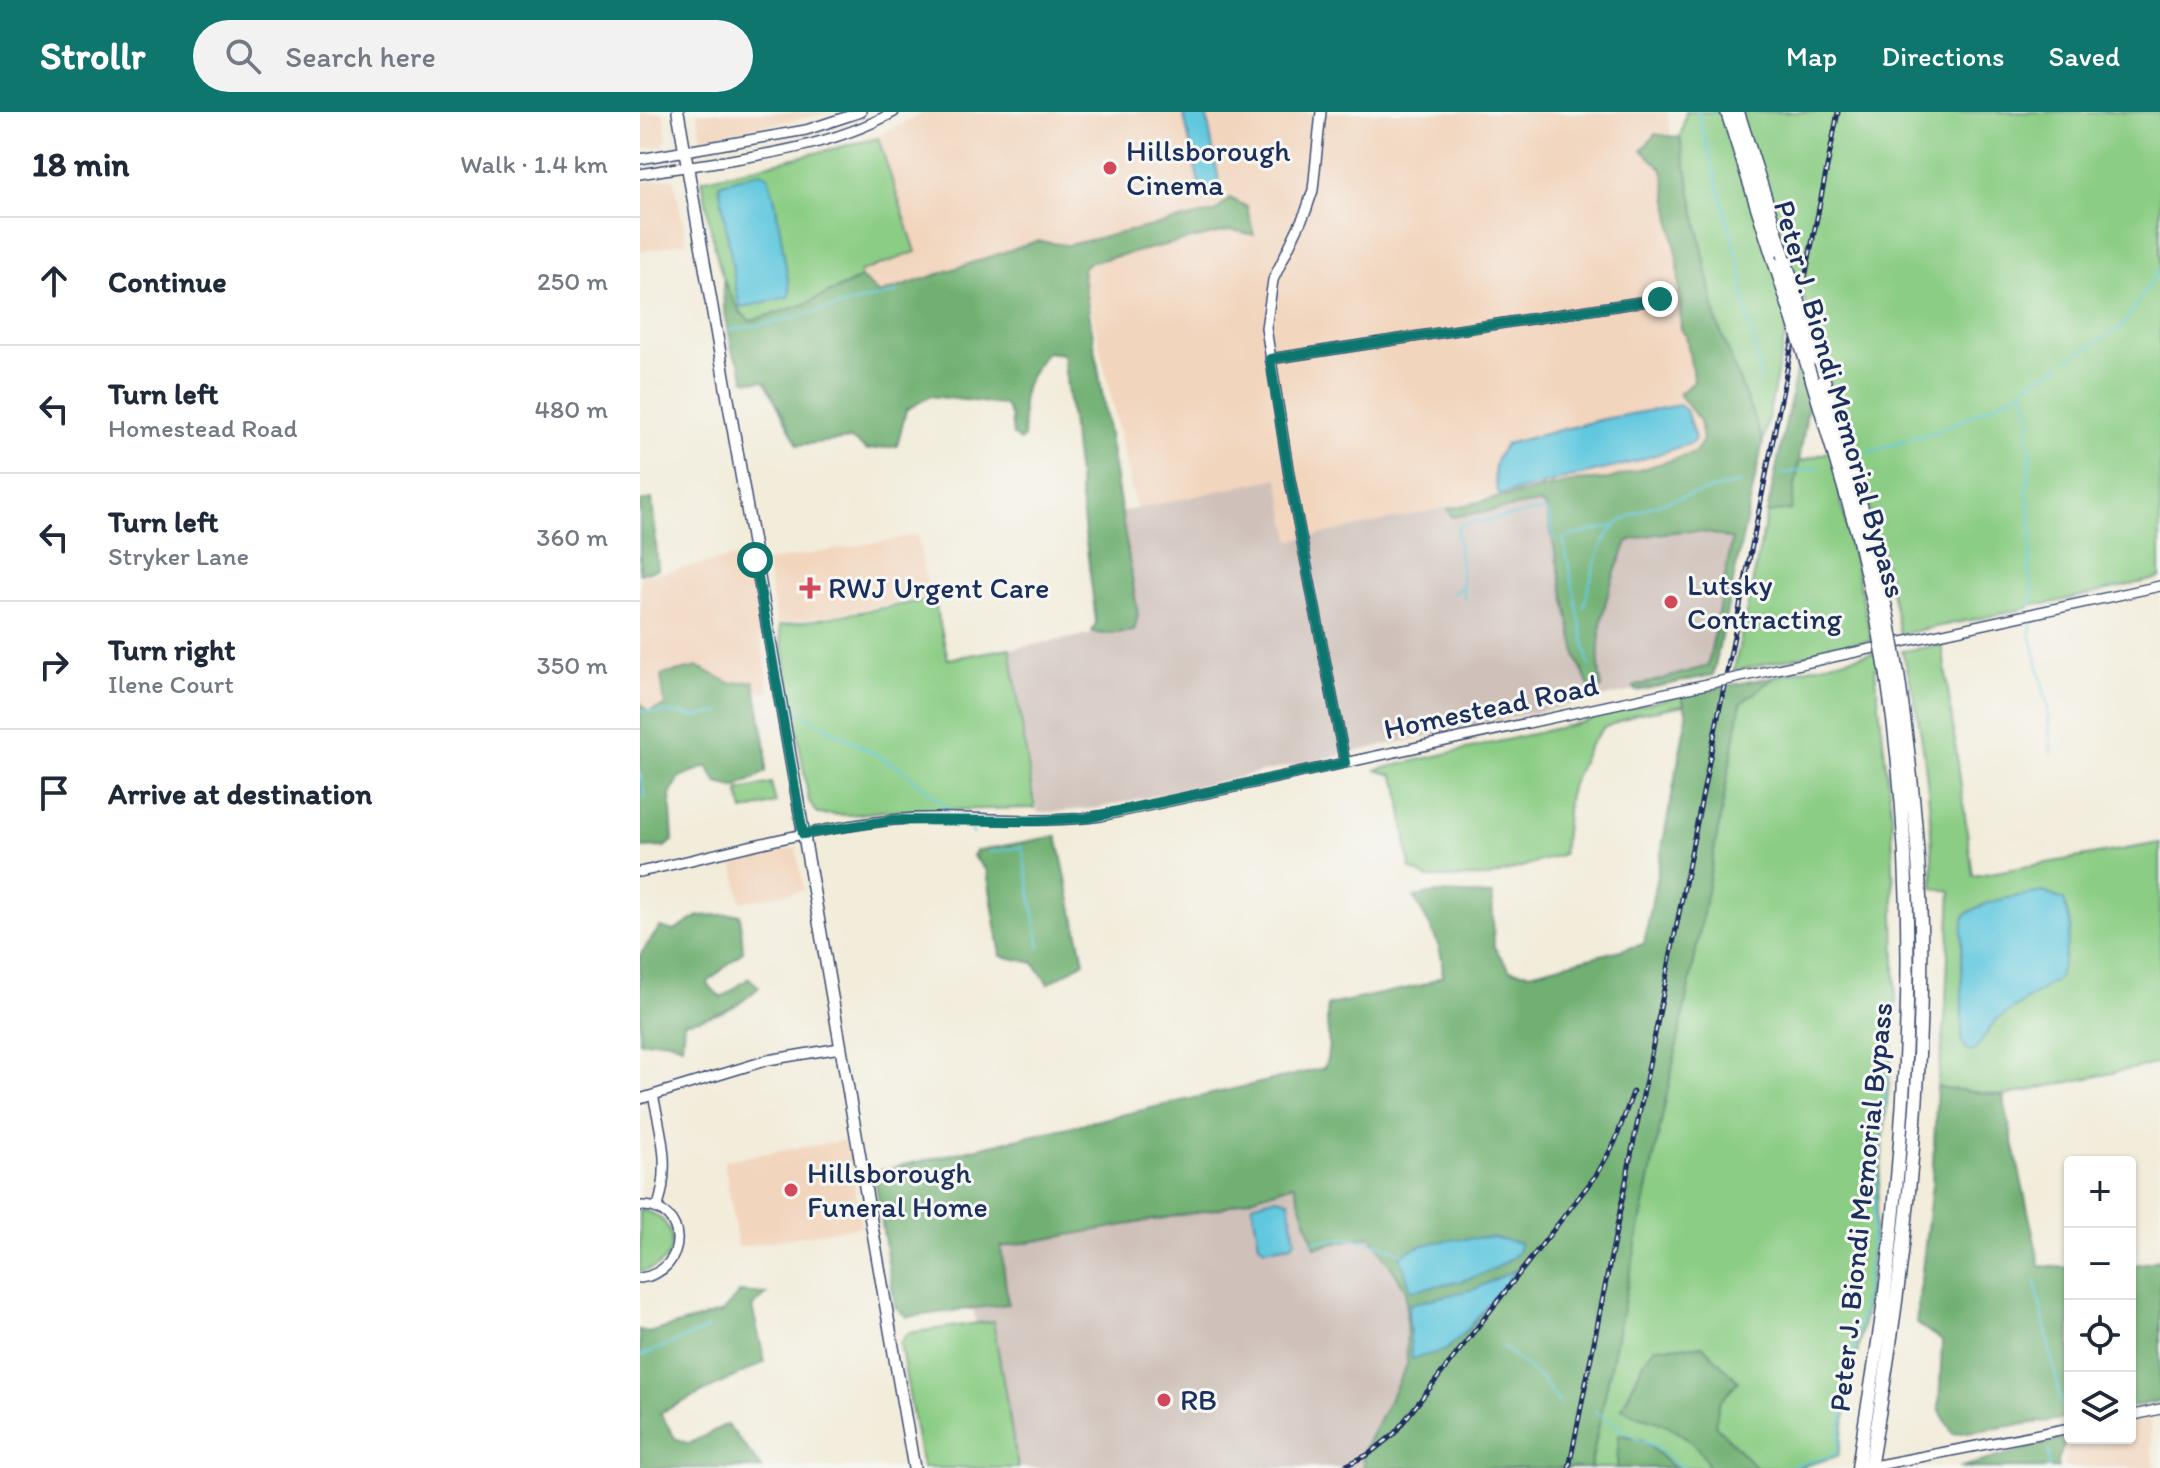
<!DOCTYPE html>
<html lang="en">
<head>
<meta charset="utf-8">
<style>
  body { margin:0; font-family:Itim,sans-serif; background:#f2f2f3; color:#1f2937 }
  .controls { position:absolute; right:24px; bottom:24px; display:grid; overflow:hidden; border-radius:8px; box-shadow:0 2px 6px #0004 }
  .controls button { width:72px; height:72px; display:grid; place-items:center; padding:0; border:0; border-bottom:2px solid #e0e1e3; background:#fff; color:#1f2937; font:40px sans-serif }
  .stop { position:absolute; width:24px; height:24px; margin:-18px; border:6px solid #0f766e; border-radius:50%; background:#fff }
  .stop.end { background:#0f766e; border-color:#fff; box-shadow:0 2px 8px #0008 }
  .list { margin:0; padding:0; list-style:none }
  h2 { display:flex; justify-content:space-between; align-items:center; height:104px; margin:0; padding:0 32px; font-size:34px }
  h2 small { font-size:26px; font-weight:400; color:#747a83 }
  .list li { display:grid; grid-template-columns:52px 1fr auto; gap:24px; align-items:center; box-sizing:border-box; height:128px; padding:0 32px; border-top:2px solid #e0e1e3 }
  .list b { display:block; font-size:30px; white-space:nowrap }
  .list p { margin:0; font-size:26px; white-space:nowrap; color:#747a83 }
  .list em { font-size:26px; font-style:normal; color:#747a83 }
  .icon { flex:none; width:44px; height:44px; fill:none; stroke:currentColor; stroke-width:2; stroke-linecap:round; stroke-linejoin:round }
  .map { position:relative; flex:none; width:1520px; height:1356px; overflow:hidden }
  header { display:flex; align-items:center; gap:48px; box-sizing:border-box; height:112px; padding:0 40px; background:#0f766e; color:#fff }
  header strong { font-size:38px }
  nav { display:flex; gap:44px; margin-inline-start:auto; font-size:28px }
  .search { width:560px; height:72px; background:#f2f2f3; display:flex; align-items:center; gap:20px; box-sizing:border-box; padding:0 28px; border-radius:44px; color:#747a83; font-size:30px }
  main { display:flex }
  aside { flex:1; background:#fff }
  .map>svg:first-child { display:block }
  .built { fill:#f2d5bd }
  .industrial { fill:#cfc1ba }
  .green { fill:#8ccd85; stroke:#547e72; stroke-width:2 }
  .forest { fill:#71b072; stroke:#467068; stroke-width:2 }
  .water { fill:#61c8de; stroke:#3e7c9e; stroke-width:2 }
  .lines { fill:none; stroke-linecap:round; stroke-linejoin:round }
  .stream { stroke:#61c8de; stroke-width:2 }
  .minor-casing { stroke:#3b4b71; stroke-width:12 }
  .major-casing { stroke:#3b4b71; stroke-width:14 }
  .highway-casing { stroke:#3b4b71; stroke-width:15 }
  .minor { stroke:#fff; stroke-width:9 }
  .major { stroke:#fff; stroke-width:11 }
  .highway { stroke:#fff; stroke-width:12 }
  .rail-casing { stroke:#1b2f5e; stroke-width:5 }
  .rail { stroke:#f6f6f2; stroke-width:2; stroke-dasharray:6; stroke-linecap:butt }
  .minor-bridge-casing { stroke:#3b4b71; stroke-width:12; stroke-linecap:butt }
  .highway-bridge-casing { stroke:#3b4b71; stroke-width:15; stroke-linecap:butt }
  .minor-bridge { stroke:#fff; stroke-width:9 }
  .highway-bridge { stroke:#fff; stroke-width:12 }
  .route { stroke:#0f766e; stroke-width:10 }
  .poi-dot { fill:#d1495b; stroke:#f6f6f2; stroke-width:3 }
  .labels { text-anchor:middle; stroke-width:6; stroke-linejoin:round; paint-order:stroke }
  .poi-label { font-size:30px; fill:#1b2f5e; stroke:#f6f6f2; text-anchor:start }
  .street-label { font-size:30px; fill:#1b2f5e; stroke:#f6f6f2 }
</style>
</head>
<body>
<header>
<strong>Strollr</strong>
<div class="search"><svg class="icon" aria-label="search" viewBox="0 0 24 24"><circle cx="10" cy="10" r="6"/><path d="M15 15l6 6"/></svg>Search here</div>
<nav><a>Map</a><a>Directions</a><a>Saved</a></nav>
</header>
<main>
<aside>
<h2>18 min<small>Walk · 1.4 km</small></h2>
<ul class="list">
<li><svg class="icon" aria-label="ahead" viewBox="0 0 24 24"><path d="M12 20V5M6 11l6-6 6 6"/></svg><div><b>Continue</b></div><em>250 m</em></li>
<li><svg class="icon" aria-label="left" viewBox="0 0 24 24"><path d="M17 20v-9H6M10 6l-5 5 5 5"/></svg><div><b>Turn left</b><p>Homestead Road</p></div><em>480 m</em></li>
<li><svg class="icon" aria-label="left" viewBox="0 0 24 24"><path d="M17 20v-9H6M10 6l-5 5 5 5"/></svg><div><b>Turn left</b><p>Stryker Lane</p></div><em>360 m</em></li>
<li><svg class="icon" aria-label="right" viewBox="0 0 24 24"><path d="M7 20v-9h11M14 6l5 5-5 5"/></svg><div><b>Turn right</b><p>Ilene Court</p></div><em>350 m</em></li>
<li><svg class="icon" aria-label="arrive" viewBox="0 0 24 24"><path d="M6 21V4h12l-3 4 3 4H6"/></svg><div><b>Arrive at destination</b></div></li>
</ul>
</aside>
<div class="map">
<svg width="1520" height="1356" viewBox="0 0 1520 1356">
  <rect width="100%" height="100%" fill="#f6f6f2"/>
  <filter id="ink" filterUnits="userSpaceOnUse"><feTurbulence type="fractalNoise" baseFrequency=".0125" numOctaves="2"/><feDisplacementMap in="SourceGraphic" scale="16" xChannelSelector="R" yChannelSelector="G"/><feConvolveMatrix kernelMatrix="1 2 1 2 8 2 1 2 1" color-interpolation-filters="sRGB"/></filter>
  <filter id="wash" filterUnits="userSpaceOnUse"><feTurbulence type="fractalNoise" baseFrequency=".006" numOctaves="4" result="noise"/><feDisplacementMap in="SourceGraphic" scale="32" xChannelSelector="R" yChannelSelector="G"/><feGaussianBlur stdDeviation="1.8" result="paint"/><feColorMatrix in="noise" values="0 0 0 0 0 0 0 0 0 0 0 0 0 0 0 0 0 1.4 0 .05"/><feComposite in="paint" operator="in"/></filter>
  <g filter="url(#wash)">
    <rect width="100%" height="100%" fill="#f2ecda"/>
    <!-- built -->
    <path class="built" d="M0,0h23l4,26 -4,8 -23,3z
      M57,0h135v1l-130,24z
      M285,0h742l75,402 -180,44 -19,-72 -252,55 -13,-62 -142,30 -60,-268 -54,10 -154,51 -39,-147 55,-21z
      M32,66l2,2 13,62 -47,10v-69z
      M277,423l12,61 -152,28 -11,-62z
      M106,443l24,136 -130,26v-140z
      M156,736l8,42 -63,12 -8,-42z
      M207,1028l14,86 -123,21 -14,-87z
      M1509,1304l5,52h-88l-3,-33 7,-2v5h60v-18z"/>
    <!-- industrial -->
    <path class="industrial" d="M638,366l13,63 253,-55 18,72 180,-44 -32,160 -612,134 -60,5 -27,-164 126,-23 -20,-113z
      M663,1067l93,51 28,134 -58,104h-365l-39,-225z"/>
    <!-- green -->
    <path class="green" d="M1046,0h474v466l-113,26h-13l-9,5 -125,25 -13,-62 -25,-90 -23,10 33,148 -138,31 33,-158 24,-3 8,-48 52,-18 -54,-166 -34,164 -46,-120 -37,-184z
      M238,26l38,114 -56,20 1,6 -58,27 -53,16c-34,-29 -39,-98 -48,-141z
      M294,487l14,60 62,-11 25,160 -151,3 -34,4 -33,-1 -8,-13 -30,-175z
      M1302,533l31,231 187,-33v220l-157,33 -66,-9 8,-65 6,-131 -18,-3c-1,-78 -8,-162 -31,-237z
      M1236,540l2,12 -3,6 17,146 4,194 -28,286 -30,160 -41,12h-40l-43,-43 5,-22 18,-22 -34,-35 -48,1 -10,13 -23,48c18,12 25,8 42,16 17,8 41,25 44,44l-36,-1 -29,-27 -23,-6 -3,34h-27l104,-506 47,-259 35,-27z
      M1042,583l2,10 -48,9 -33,14 -14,18 -20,45 -6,63 -74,23 -61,1 -18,-10 -11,-79 -6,-14 -18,-5 209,-48 13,-6z
      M131,671l5,20 -33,8 -5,-20z
      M0,1098c42,6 42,58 0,61z
      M353,1209l25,147h-96l-22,-125 8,-10z"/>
    <!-- forest -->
    <path class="forest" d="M1015,22l25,4 37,184 46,120 -50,233 -77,16 -2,-4 74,-21 24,-126c-34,-14 -70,-9 -104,1 -21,45 -36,98 -26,147l-12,1 -13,-30 -31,-152 -6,-4 -88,14 -4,-8 128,-28 33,-2 86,-26 8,-13 -3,-19 -21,-27 15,-12 -8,-47 -5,-4 -3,-67 -15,-94 -21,-20z
      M590,86l17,9 7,28 -23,-5 -143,33 -6,6 56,346 -4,16 -30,3 -12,-2 4,-10 -33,-268 -17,-2c-27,39 -24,38 -22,85l-4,4 -7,-6 -2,-18 -6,-12 -74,-9 -25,14 -9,36 -30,4 -16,-11 -53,6 -33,-64 -20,-1 -5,-17 -7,-10 -9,-45 -1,-28 17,32 10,9 53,-16 58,-27 18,16 158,-53 30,4 148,-33z
      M1158,251l12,31 -19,116 -24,3z
      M12,387l6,70 -18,5v-72z
      M58,555l32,16 24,-2 12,67v24l-30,16 -19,-5 -10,-17 -27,11 -10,18 3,46 -9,6 -24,1v-146l8,10 17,-6 -4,-31z
      M1136,564l-35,27 -47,259 -104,506h-226l-2,-14 45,-89 -1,-75 -35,-54 -56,11 -21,-63 -73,24 -220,39 7,57 -101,13 -12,-10 -21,-135 450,-104c10,-26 0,-38 4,-63l95,-20 19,-9c4,-28 -16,-56 -28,-79l22,-4 56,2 2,52 16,23 20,3 114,-29 43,-229 -5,-20z
      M417,724l27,126 -36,22 -14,-21 -33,-7 -14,-85 -14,-15 3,-5z
      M100,802l3,37 -36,32 14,15 28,-20 10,9c-22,22 -44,30 -75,35l-2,24 -17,-6 -25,2v-87l20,-28 14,4 25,-15z
      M1297,975l66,9 37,170 30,2v150l-117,16 -14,-25 3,-68 -26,-18 16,-139z
      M1520,1148v141l-30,6v-141z
      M100,1180l27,2 -15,13 13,55 -105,51 15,25 14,6 38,-20 35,44h-122v-138l8,3 75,-21z
      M1063,1234l35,35 -19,22 -4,22 42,43h-49c-3,-19 -27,-36 -45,-44 -17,-8 -24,-4 -41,-16l23,-48 10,-13z
      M979,1322l24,6 31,28h-57z
      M1426,1326l-8,24 1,6h-100z"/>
    <!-- water -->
    <path class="water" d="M543,0h23l14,75c-4,7 -10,11 -18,10z
      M121,60l7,4 7,24 15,92 -2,5 -44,10 -4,-1 -3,-12 -18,-110z
      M1039,293l7,5 9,28 -3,5 -65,21 -128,31c-7,-20 -7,-34 7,-51l93,-24z
      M1403,780l21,8 7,28 -12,50 -64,43 -20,29 -6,2 -7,-9v-112l3,-16c21,-16 53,-19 78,-23z
      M637,1085l12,3 6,41 -3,4 -28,4 -5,-5 -7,-40z
      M851,1125l29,6 -2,10c-30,26 -68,31 -107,37l-11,-34c23,-17 63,-17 91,-19z
      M877,1157l-48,59 -23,22 -34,9 -4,-48 2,-7 65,-15z"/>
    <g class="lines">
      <!-- stream -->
      <path class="stream" d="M1058,0l44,162c1,37 16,71 18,108
        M89,218l42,-7 127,-31
        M1427,248l55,-33 38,-59
        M1383,277l9,29 -6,20 5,13 -4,39 5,42 -3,42 4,16 -2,17
        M1227,341l76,-24 75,-36 18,-15 25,-13
        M1142,362l37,-7
        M813,482l8,-7
        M824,487l-7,-68 3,-6 84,-15 4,2 6,28
        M944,495c7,-26 11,-61 32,-81 22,-22 92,-35 123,-43
        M1392,509l-2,12 18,74 3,48
        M949,554l-26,-128 51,-12
        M151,598l7,-1 8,7 96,53 48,41
        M0,599l46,3 7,3 28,-5
        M0,661l5,25
        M332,716l1,7
        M349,740l33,-5 18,101
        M671,1130c35,-6 60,-4 92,12
        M1395,1169l29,134
        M862,1234l42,36 16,22
        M0,1244l68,-27
        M955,1299l42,28 20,8 17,17 11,4
        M1409,1339v17
        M1142,1356l51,-12 4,-4 31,-177 21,-213"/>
    </g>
  </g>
  <g filter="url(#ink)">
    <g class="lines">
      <defs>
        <path id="minor" d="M681,0l-8,78 -7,21 -33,69 -7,48 23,147 56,288
          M0,47l166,-29 55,-18
          M0,62c85,-15 178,-20 254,-62
          M630,247l390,-60
          M1105,564l415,-90
          M0,760c84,-19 167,-43 253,-52 69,-7 139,6 208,-4l597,-130
          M13,983c9,41 18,74 4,114
          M0,987l128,-39 72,-12
          M0,1094c48,-2 51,65 0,72
          M1490,1304l30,-7
          M1228,1355l202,-39"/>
        <path id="major" d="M38,0l236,1356"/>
        <path id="highway" d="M1087,0l48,152
          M1098,0l45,141
          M1178,248l50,169 20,88
          M1172,268l45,152 20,88
          M1218,1356c8,-56 19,-112 26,-168 26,-210 35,-415 3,-624
          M1230,1356c31,-178 54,-360 51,-542 -2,-84 -11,-169 -23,-252"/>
      </defs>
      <!-- minor casing -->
      <use href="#minor" class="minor-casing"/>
      <!-- major casing -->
      <use href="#major" class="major-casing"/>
      <!-- highway casing -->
      <use href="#highway" class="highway-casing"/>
      <!-- minor -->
      <use href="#minor" class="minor"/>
      <!-- major -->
      <use href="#major" class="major"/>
      <!-- highway -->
      <use href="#highway" class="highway"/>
      <defs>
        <path id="rail" d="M701,1356l28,-14 25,-20 203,-260 18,-32 18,-50
          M929,1356l269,-1356"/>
      </defs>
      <!-- rail casing -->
      <use href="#rail" class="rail-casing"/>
      <!-- rail -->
      <use href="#rail" class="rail"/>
      <defs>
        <path id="minor-bridge" d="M1058,574l47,-10"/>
        <path id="highway-bridge" d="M1143,141l35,107
          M1135,152l37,116
          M1248,505l10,57
          M1237,508l10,56"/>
      </defs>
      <!-- minor-bridge casing -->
      <use href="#minor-bridge" class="minor-bridge-casing"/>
      <!-- highway-bridge casing -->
      <use href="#highway-bridge" class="highway-bridge-casing"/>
      <!-- minor-bridge -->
      <use href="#minor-bridge" class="minor-bridge"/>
      <!-- highway-bridge -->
      <use href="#highway-bridge" class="highway-bridge"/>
    </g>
  </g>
  <g class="lines" filter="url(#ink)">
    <!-- route -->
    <path class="route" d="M115,448l48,274 91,-14 140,1 53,-3 258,-55 -56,-288 -19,-116 390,-60"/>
  </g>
  <!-- markers -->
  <g class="poi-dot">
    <circle cx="470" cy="56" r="8"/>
    <path d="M166 464h8v8h8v8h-8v8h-8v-8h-8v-8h8z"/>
    <circle cx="1031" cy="490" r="8"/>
    <circle cx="151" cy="1078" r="8"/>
    <circle cx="524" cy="1288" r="8"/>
  </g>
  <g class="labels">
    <!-- poi labels -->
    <g class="poi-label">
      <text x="486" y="49">Hillsborough<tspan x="486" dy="34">Cinema</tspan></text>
      <text x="1047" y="483">Lutsky<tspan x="1047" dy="34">Contracting</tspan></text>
      <text x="188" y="486">RWJ Urgent Care</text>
      <text x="167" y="1071">Hillsborough<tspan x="167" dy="34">Funeral Home</tspan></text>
      <text x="540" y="1298">RB</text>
    </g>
    <!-- street labels -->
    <g class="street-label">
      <text transform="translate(1200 287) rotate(74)" y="10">Peter J. Biondi Memorial Bypass</text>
      <text transform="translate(851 595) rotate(-12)" y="10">Homestead Road</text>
      <text transform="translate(1221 1095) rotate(-84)" y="10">Peter J. Biondi Memorial Bypass</text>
    </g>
  </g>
</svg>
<div class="controls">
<button>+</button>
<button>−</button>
<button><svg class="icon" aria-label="locate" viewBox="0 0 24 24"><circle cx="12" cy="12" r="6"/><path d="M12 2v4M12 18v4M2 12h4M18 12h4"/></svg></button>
<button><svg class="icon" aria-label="layers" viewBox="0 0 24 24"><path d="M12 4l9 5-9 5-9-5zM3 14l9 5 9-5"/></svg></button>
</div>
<div class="stop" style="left:115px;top:448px"></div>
<div class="stop end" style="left:1020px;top:187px"></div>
</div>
</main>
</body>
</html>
